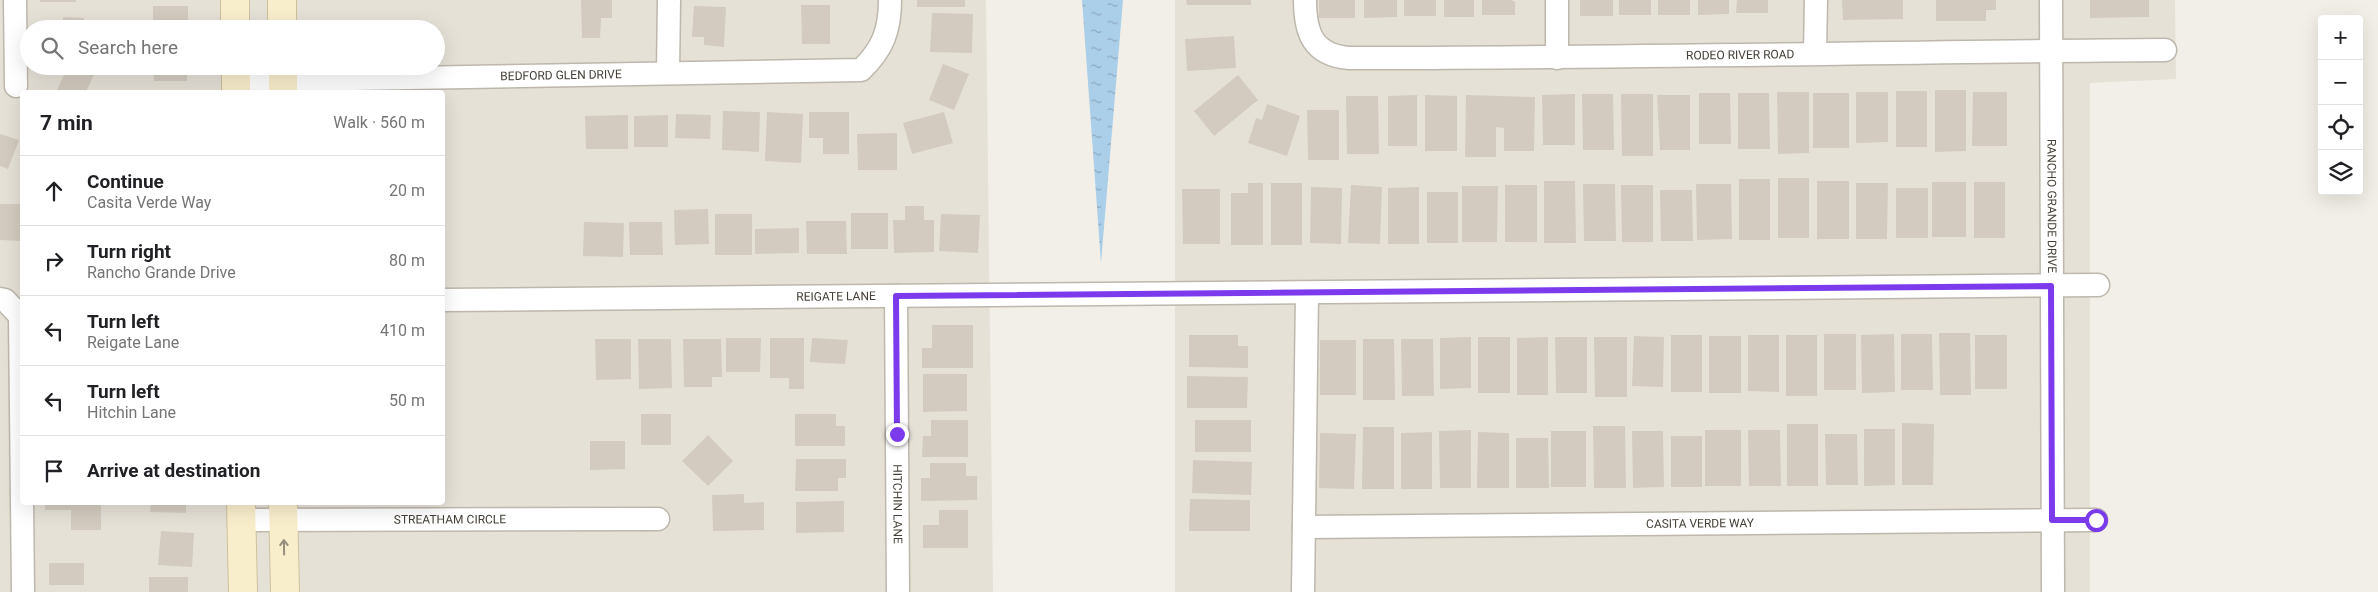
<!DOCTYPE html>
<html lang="en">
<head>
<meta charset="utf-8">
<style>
  body { margin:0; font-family:Roboto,sans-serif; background:#f2f2f2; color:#202124 }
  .controls { position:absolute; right:15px; top:15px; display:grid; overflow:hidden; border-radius:5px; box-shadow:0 5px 20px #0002 }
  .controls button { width:45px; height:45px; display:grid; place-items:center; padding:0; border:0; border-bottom:1px solid #e0e0e0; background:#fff; color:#202124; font:25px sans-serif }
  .stop { position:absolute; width:15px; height:15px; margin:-11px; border:4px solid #7c3aed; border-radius:50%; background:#fff }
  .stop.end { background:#7c3aed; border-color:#fff; box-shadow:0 1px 5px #0008 }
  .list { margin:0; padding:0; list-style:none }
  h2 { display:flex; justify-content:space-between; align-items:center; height:65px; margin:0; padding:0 20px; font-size:21px }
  h2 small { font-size:16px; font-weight:400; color:#757577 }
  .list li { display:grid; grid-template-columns:32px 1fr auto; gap:15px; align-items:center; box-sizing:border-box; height:70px; padding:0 20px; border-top:1px solid #e0e0e0 }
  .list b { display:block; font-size:19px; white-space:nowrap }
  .list p { margin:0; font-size:16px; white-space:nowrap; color:#757577 }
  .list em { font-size:16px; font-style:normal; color:#757577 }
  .icon { flex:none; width:28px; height:28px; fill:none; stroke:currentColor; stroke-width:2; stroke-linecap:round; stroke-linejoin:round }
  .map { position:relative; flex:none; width:2378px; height:592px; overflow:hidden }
  .search { position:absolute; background:#fff; box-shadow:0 5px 20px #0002; left:20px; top:20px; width:425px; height:55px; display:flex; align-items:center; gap:12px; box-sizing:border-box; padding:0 18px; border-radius:28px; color:#757577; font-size:19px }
  .panel { position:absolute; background:#fff; box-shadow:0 5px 20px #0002; left:20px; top:90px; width:425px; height:415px; border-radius:5px }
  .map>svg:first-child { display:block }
  .residential { fill:#e6e1d7; fill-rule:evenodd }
  .water { fill:url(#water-ripples) }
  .building { fill:#d3cbbf }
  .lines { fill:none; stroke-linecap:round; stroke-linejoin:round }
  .street-casing { stroke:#bdb7ac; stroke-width:25 }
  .secondary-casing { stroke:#cdc19c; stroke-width:30 }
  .street { stroke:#fff; stroke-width:22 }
  .secondary { stroke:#f9eecc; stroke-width:28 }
  .oneway { stroke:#968e7b }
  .route { stroke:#7c3aed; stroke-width:6 }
  .labels { text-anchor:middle; stroke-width:5; stroke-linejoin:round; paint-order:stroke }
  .street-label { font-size:12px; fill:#454038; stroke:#fff }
</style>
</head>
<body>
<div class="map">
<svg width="2378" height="592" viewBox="0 0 2378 592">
  <defs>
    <pattern id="water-ripples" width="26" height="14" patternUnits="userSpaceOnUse" patternTransform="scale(1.25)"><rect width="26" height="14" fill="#abcfe9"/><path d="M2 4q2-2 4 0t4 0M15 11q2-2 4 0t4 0" fill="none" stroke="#8da9be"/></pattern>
  </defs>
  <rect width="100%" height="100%" fill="#f2efe8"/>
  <!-- residential -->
  <path class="residential" d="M0,0h986l7,592h-993zM29,29h407v37h-407zM22,92h420v410h-420z
    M1175,0h1000l1,79 -86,4v509h-915z"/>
  <!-- water -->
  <path class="water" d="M1082,0h41l-22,263z"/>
  <!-- building -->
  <path class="building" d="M40,0h36v2h-36z
    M581,0h31v18h-11l-1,20h-18z
    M917,0h48v7h-48z
    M1186,0h65v5h-64z
    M1319,0h36v18h-36z
    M1364,0h33v17l-33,1z
    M1404,0h32v16h-32z
    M1444,0h30v17h-30z
    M1482,0h29l4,2v13h-33z
    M1580,0h33v16h-33z
    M1619,0h32v15h-32z
    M1658,0h32v15h-32z
    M1698,0h31v14l-31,1z
    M1737,0h31v13h-32z
    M1842,0h61v19l-60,1z
    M1936,0h60v10h-10v11h-50z
    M2090,0h59v17l-59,1z
    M801,5h29v39h-28z
    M153,6h35v23h-35z
    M694,6l32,1 -2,40 -20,-2v-8h-12z
    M932,13l41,1 -1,39 -42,-1z
    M63,17l21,1 -1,11h-21z
    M1234,36l2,32 -49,3 -2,-32z
    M943,64l26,10 -15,36 -25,-10z
    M68,66h15l12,6 -9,20h-24l-5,-2z
    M154,66h33v15h-33z
    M1238,75l20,25 -44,36 -20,-25z
    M147,90l23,1v1h-23z
    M1935,90h31v61l-31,1z
    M1896,91h31v56h-31z
    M1777,92h32v61l-31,1z
    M1856,92h32v50l-32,1z
    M1973,92h34v54h-35z
    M1699,93h31l1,51h-32z
    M1738,93h31l1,56h-32z
    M1813,93h36v55h-36z
    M1575,94v51h-32l-1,-50z
    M1582,94h31l1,56h-31z
    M1621,94h32v62h-31z
    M1417,95v51h-29v-50z
    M1425,95l32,1v55h-32z
    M1466,95l69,2 -1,54h-30v-23l-8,-1v30h-31z
    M1657,95h33v55h-30z
    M1346,96h32l1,58h-32z
    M1267,104l33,12 -13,40 -39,-13 8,-25 6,2z
    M1307,110h32v50h-31z
    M723,111l37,1 -1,40 -37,-2z
    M767,112l36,2 -2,49 -36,-2z
    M809,112h40v42h-26v-16h-14z
    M944,112l9,31 -41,11 -9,-31z
    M676,114l35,1 -1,24 -35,-1z
    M628,115v34h-42l-1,-33z
    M668,115v32h-34v-31z
    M897,133v37h-39l-1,-36z
    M0,134l19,6 -11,29 -8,-3z
    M1778,178h31v60h-31z
    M1739,179h31v61h-31z
    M1544,181h31l1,62h-32z
    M1817,181h32v58h-32z
    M1932,182h34v55h-34z
    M1974,182h31v56h-31z
    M1248,183h15v62h-32v-52h17z
    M1271,183h31v62h-31z
    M1856,183h32l-1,56h-31z
    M1583,184h32l1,57h-32z
    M1696,184h35l1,55 -35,1z
    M1351,185l31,2 -2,57 -32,-1z
    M1505,185h32v57h-32z
    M1621,185h32v57h-31z
    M1462,186h36l-1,56h-35z
    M1311,187l31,1 -1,56 -31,-1z
    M1419,187v57h-31v-56z
    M1896,188h32v50h-32z
    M1182,189h38v55h-37z
    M1660,190h32l1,51h-32z
    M1427,192h31v51h-31z
    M0,204h22v37l-22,-1z
    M905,206h19v14h10v32l-40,1 -1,-33h12z
    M708,209l1,35 -34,1 -1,-35z
    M851,213h37v36h-37z
    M715,214h37v41h-37z
    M941,214l39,1 -2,38 -39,-2z
    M806,221h40l1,33h-40z
    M584,222l40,1 -1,34 -40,-1z
    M629,222h33l1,33h-33z
    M799,228v25l-44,1v-25z
    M932,325h41v43h-51v-20h10z
    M1939,333h31l1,62h-31z
    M1824,334h32v56h-32z
    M1894,334l1,58 -33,1 -1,-58z
    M1901,334h31l1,56h-32z
    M1189,335h49v11h10v22l-59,-1z
    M1671,335h31v57h-31z
    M1748,335h31v57l-31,-1z
    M1786,335h31v61h-31z
    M1975,335h32v54h-32z
    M1634,336l30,1 -1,50 -31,-1z
    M1709,336h32v57h-32z
    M1471,337v51l-31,1v-51z
    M1478,337h32v56h-32z
    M1548,337v58h-31v-57z
    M1555,337h32v56h-31z
    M1594,337h33v60h-32z
    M726,338h35l-1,34h-34z
    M770,338h34v51h-15v-11h-19z
    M812,338l36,2 -3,24 -35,-2z
    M595,339h36v40l-35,1z
    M638,339h33l1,49 -33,1z
    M683,339h38l1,38h-10v10h-28z
    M1363,339h31l1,61h-32z
    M1401,339h32l1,57h-32z
    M1320,340h36v55h-36z
    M923,374h44v37l-44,1z
    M1187,376l61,1 -1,31h-60z
    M641,414h30v31h-30z
    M795,414h41v12h9v20h-50z
    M931,420h37v37h-46l1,-21h8z
    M1195,420h56v32h-56z
    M1902,423l32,1 -1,61h-31z
    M1787,424h31v62h-31z
    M1593,426h32l1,62h-32z
    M1363,427h31v62h-32z
    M1864,429h31v56l-31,1z
    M1471,430v58h-31l-1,-57z
    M1705,430h36v56h-36z
    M1748,430h32l1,56h-32z
    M1551,431h35v56h-35z
    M1632,431h31l1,56 -31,1z
    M1432,432v57h-31v-56z
    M1478,432l31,1v55h-32z
    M1320,433l36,1 -2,55 -35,-1z
    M1825,434h32l1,51h-32z
    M708,435l25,26 -25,25 -26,-25z
    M1671,436h31v51h-31z
    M1516,438h32l1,50h-33z
    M590,441h35v28l-35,1z
    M796,459h50v19h-8v13h-43z
    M1193,460l59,2 -1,33 -59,-2z
    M930,463h36v13h11v24l-56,1v-23h9z
    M744,494v9l20,-1v28l-51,1 -1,-36z
    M1190,499l60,1v31h-61z
    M844,501v31l-48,1v-31z
    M45,502h56v28h-30v-20h-26z
    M151,502h35v11l-36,-1z
    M939,510h29v38h-45v-23h16z
    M161,531l33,2 -2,34 -34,-2z
    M49,563h35v22h-35z
    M149,577h39v15h-39z"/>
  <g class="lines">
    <defs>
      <g id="street">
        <path d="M15,0l1,86"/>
        <path id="s1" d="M1305,0c0,33 8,55 44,58 272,0 544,-6 816,-8"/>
        <path id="s2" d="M2051,0l2,592"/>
        <path d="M1815,53l1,-53"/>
        <path d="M1557,58v-58"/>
        <path d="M668,72l1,-72"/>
        <path id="s3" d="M236,81l625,-11c22,-21 29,-40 29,-70"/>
        <path id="s4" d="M896,296l2,296"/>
        <path d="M0,299l5,1 15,16 3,276"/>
        <path id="s5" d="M442,300l1656,-15"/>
        <path id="s6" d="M242,520l416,-1"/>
        <path id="s7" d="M1304,527l792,-7"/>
        <path d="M1303,592l4,-299"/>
      </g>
      <path id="secondary" d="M235,0v29
        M282,0v29
        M236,66v26
        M283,66v26
        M241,502l2,90
        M283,502l2,90"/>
    </defs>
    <!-- street casing -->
    <use href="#street" class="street-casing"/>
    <!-- secondary casing -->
    <use href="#secondary" class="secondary-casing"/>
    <!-- street -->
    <use href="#street" class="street"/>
    <!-- secondary -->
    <use href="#secondary" class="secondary"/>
  </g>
  <!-- one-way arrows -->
  <defs><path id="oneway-shaft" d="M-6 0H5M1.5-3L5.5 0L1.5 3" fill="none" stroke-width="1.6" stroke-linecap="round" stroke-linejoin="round" transform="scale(1.25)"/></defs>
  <use class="oneway" href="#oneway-shaft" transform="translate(284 547) rotate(-91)"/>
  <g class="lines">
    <!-- route -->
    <path class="route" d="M897,434l-1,-138 1155,-10 1,234h44"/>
  </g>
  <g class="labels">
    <!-- street labels -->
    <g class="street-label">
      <text dy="4" stroke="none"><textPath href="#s1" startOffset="474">RODEO RIVER ROAD</textPath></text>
      <text dy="4" stroke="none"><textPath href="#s3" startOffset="325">BEDFORD GLEN DRIVE</textPath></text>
      <text dy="4" stroke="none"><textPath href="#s2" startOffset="206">RANCHO GRANDE DRIVE</textPath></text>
      <text dy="4" stroke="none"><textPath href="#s5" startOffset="394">REIGATE LANE</textPath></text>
      <text dy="4" stroke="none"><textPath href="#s4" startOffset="208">HITCHIN LANE</textPath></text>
      <text dy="4" stroke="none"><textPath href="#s6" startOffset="208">STREATHAM CIRCLE</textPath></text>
      <text dy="4" stroke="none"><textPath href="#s7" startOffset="396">CASITA VERDE WAY</textPath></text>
    </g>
  </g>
</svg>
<div class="controls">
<button>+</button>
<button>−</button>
<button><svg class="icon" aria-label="locate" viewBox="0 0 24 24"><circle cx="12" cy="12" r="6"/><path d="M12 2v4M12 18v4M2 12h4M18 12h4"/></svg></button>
<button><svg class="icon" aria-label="layers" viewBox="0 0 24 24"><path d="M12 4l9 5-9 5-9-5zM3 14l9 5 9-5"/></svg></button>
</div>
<div class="stop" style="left:2096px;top:520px"></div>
<div class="stop end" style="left:897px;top:434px"></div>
<div class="search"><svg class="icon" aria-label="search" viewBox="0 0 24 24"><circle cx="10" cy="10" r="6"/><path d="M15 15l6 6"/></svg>Search here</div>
<section class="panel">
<h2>7 min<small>Walk · 560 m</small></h2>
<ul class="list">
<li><svg class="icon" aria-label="ahead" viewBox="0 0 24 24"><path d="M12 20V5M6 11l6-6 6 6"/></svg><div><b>Continue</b><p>Casita Verde Way</p></div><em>20 m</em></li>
<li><svg class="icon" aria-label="right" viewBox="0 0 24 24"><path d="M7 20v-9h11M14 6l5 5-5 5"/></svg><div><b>Turn right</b><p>Rancho Grande Drive</p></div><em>80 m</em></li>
<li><svg class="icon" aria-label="left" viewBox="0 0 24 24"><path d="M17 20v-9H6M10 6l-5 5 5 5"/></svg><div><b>Turn left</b><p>Reigate Lane</p></div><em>410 m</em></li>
<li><svg class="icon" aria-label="left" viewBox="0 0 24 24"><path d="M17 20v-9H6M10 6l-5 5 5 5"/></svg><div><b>Turn left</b><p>Hitchin Lane</p></div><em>50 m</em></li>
<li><svg class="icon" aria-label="arrive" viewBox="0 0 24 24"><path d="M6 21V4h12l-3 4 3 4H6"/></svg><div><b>Arrive at destination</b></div></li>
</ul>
</section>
</div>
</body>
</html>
